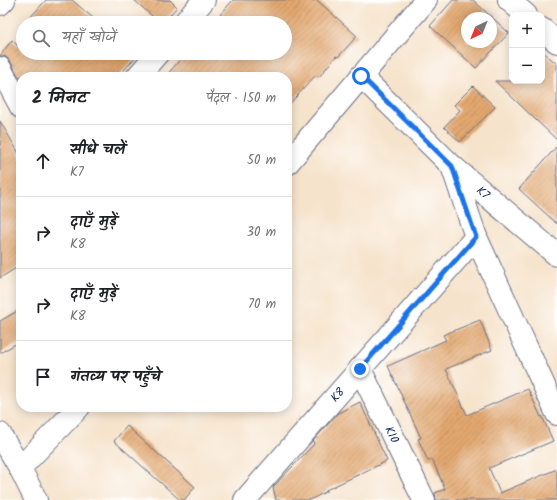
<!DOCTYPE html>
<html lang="hi">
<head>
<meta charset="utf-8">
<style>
  body { margin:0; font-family:Kalam,"Playpen Sans Deva",sans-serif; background:#f2f2f2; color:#202124 }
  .controls { position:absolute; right:12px; top:12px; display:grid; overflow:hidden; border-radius:8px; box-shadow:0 2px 10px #0003 }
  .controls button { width:36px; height:36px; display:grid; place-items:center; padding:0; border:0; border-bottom:1px solid #e0e0e0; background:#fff; color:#202124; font:20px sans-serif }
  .compass { position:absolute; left:461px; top:12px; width:36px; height:36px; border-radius:50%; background:#fff; box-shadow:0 2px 10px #0003; rotate:223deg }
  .stop { position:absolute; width:12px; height:12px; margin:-9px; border:3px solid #1a73e8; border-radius:50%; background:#fff }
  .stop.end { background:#1a73e8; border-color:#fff; box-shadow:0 1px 4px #0008 }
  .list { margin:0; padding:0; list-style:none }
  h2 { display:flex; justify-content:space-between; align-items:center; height:52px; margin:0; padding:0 16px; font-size:17px }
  h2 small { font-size:13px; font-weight:400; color:#757577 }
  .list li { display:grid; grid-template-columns:26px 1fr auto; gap:12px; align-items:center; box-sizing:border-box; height:72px; padding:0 16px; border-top:1px solid #e0e0e0 }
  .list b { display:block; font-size:15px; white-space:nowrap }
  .list p { margin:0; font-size:13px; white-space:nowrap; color:#757577 }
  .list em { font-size:13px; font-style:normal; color:#757577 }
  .icon { flex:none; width:22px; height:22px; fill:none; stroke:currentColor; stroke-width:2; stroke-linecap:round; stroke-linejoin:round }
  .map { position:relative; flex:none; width:557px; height:500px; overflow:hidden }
  .search { position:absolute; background:#fff; box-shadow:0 2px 10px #0003; left:16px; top:16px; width:276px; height:44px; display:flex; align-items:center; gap:10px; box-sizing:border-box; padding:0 14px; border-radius:22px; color:#757577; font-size:15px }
  .panel { position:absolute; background:#fff; box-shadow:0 2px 10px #0003; left:16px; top:72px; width:276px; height:340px; border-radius:16px }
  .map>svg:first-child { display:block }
  .building { fill:url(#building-hatch); fill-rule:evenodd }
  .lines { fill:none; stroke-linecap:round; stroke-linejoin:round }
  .minor-casing { stroke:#686e84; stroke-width:24 }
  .minor { stroke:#fff; stroke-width:22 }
  .route { stroke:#1a73e8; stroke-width:5 }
  .labels { text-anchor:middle; stroke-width:3; stroke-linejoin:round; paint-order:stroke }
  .street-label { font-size:12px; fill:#1b2f5e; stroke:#fff }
</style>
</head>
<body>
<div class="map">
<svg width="557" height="500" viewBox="0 0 557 500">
  <defs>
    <pattern id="building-hatch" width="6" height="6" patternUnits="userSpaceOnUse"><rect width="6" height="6" fill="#e3a870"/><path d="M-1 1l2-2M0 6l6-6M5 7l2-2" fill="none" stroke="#b7895f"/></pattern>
  </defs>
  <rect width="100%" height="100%" fill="#fff"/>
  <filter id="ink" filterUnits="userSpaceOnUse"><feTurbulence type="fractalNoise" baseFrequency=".025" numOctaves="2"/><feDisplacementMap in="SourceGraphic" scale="8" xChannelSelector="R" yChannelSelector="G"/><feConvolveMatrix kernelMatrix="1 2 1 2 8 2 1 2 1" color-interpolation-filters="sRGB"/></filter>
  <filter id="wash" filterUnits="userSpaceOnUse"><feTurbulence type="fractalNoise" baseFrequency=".012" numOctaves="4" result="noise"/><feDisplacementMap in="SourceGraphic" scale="16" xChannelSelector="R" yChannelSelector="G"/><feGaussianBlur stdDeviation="0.9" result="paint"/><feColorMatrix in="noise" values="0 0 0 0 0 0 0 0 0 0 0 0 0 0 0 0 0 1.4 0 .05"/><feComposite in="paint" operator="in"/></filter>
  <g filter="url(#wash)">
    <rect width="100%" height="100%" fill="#f6e3cb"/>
    <g id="blocks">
      <!-- building -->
      <path class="building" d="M46,0h26l27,23h-74z
        M134,0h36l7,7 -14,16h-3z
        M233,0h84l40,36 -19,21 -2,-1 -17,21 -3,-2 -29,32v-30h-122l21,-24h99v-30h-72z
        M453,0h20l36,33 -33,35 -46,-42zM467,18h24v24h-24z
        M12,40l11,11v2h116l-21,24h-99l-8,-15 -5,-5 -6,-1z
        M542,51l15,13v76l-62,-59h47z
        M473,86l22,21 -35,35 -16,-15 16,-17 -6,-5z
        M0,121l21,36v108l-21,13z
        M557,146v78l-38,-35z
        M21,309v32l-21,12v-32z
        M480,320l12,30 -46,19 21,46 61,-26 13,28 1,-1 11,25 -64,27 11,25 57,-24v31h-121l-1,-7 10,-4 -13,-30 -4,2 -10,-22 3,-1 -33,-72 58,-26 -3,-5z
        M360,402l27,59 -61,29 1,1 -17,9h-34l-3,-13 41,-43 -1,-3 25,-28z
        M127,426l68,61 -11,13h-4l-66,-59z"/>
    </g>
  </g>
  <g filter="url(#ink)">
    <use href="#blocks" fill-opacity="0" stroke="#686e84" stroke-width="1"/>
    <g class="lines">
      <defs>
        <g id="minor">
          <path d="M509,0l17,15"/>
          <path d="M0,4l4,-4"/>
          <path d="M184,23l20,-23"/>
          <path d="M542,29l15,13"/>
          <path d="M0,68l21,39"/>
          <path id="s1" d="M361,76l91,90 105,89"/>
          <path d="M137,77l21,-24"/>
          <path d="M287,164l139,-164"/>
          <path d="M476,237l81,177"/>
          <path id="s2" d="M360,369l64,131"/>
          <path d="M0,434l20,34 16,32"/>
          <path d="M20,468l59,-61"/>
          <path id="s3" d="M245,500l231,-263 -24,-71"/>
        </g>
      </defs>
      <!-- minor casing -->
      <use href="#minor" class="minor-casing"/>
      <!-- minor -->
      <use href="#minor" class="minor"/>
    </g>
  </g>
  <g class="lines" filter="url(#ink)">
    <!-- route -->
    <path class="route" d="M360,369l116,-132 -24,-71 -91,-90"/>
  </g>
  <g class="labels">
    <!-- street labels -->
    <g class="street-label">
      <text dy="4" stroke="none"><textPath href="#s1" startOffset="169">K7</textPath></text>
      <text dy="4" stroke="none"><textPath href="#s3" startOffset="140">K8</textPath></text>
      <text dy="4" stroke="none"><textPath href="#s2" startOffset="73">K10</textPath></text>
    </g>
  </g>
</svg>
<div class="controls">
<button>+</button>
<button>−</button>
</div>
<svg class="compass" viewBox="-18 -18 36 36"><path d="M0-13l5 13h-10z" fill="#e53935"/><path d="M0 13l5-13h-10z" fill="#757577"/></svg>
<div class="stop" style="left:361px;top:76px"></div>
<div class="stop end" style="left:360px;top:369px"></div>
<div class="search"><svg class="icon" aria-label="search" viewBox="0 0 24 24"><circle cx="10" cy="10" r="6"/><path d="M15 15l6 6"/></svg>यहाँ खोजें</div>
<section class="panel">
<h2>2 मिनट<small>पैदल · 150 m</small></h2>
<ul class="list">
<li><svg class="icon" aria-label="ahead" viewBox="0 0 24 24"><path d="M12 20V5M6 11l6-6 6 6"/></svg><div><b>सीधे चलें</b><p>K7</p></div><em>50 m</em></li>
<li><svg class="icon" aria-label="right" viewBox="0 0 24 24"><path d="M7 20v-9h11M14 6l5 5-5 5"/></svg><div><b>दाएँ मुड़ें</b><p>K8</p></div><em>30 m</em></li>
<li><svg class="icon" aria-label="right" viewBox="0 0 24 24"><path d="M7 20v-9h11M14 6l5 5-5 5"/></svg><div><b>दाएँ मुड़ें</b><p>K8</p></div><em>70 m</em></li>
<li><svg class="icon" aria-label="arrive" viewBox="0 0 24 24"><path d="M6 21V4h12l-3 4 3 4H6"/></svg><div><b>गंतव्य पर पहुँचे</b></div></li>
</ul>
</section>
</div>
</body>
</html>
